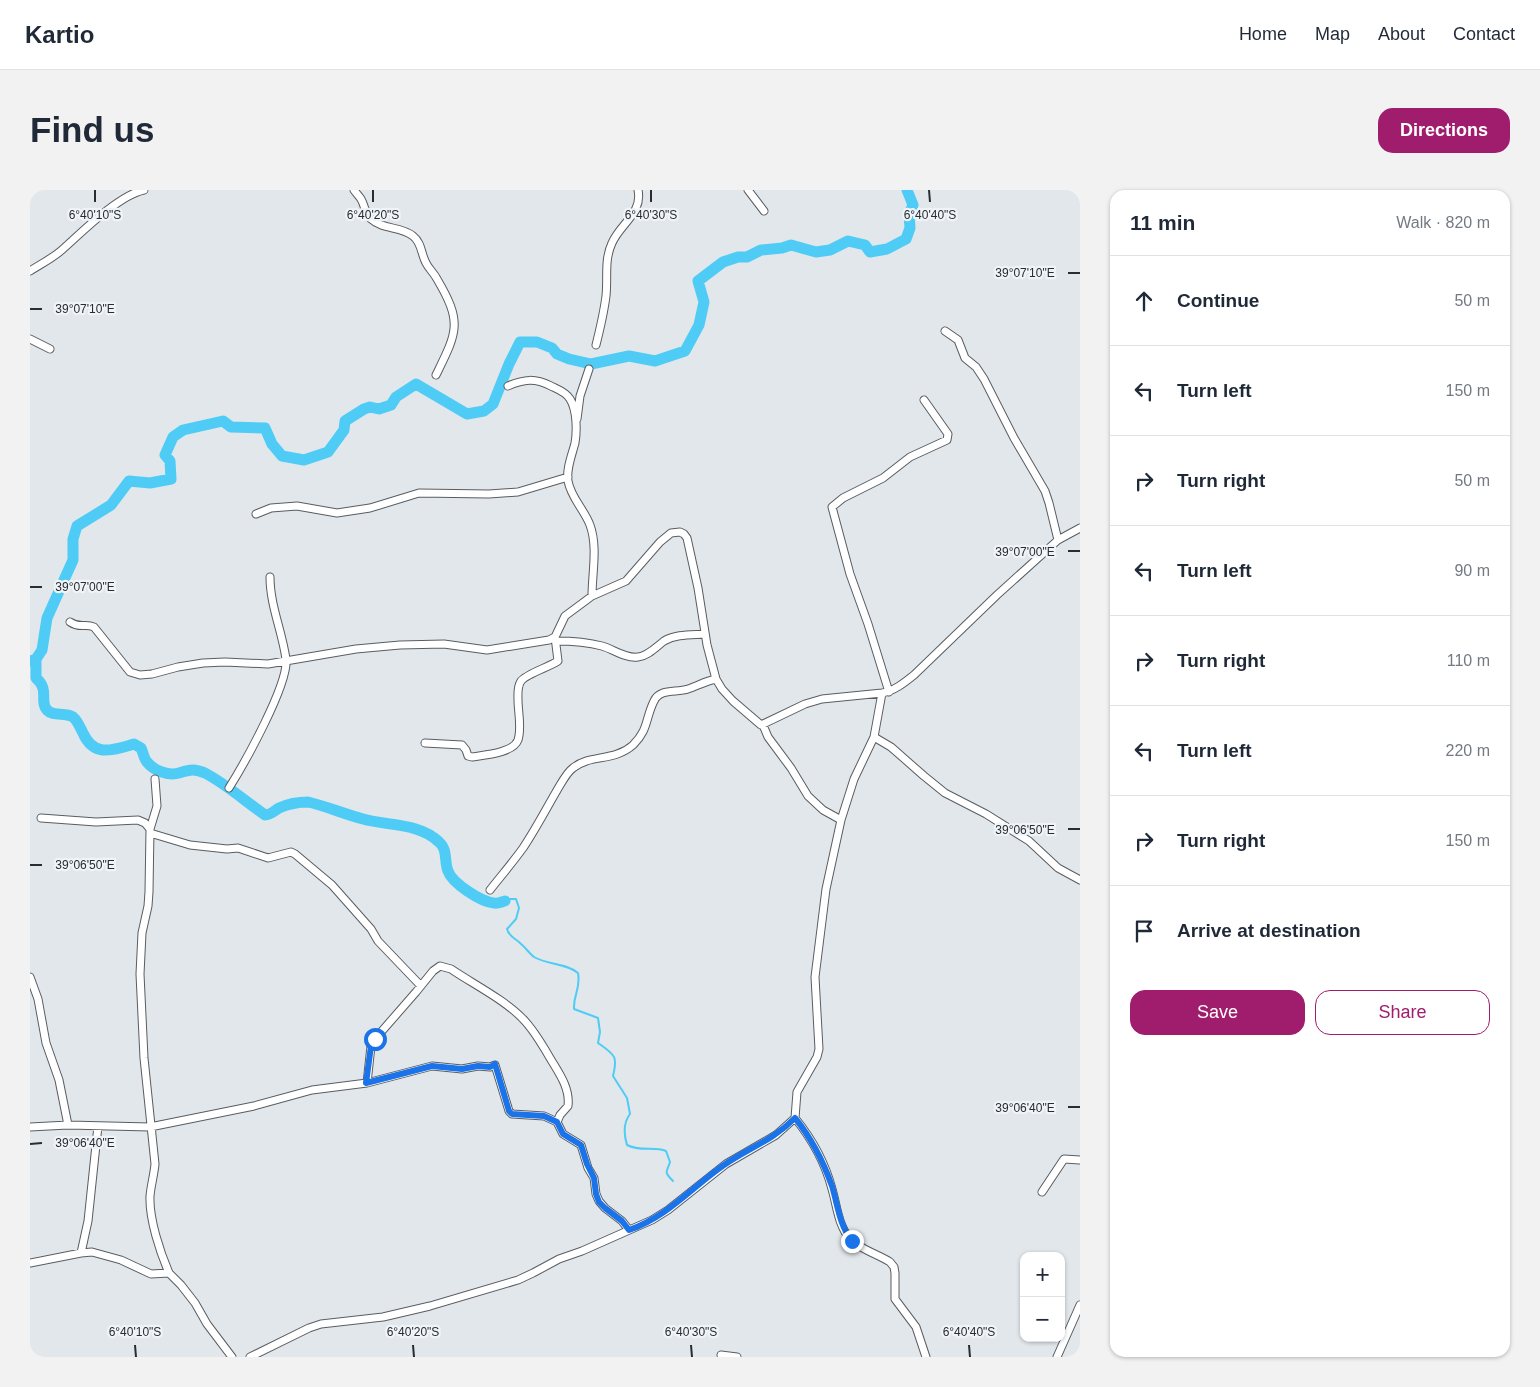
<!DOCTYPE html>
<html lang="en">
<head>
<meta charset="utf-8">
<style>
  body { margin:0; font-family:Arial,sans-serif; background:#f2f2f3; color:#1f2937 }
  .controls { position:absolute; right:15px; bottom:15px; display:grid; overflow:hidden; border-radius:10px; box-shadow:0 1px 4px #0004 }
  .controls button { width:45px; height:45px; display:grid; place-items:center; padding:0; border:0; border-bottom:1px solid #e0e1e3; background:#fff; color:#1f2937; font:25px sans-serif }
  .stop { position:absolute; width:15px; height:15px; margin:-11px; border:4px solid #1a73e8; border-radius:50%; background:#fff }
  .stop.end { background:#1a73e8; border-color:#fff; box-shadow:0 1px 5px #0008 }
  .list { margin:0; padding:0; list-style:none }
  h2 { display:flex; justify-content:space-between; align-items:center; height:65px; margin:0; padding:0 20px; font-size:21px }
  h2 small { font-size:16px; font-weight:400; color:#747a83 }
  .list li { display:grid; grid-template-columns:32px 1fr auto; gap:15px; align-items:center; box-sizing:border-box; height:90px; padding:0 20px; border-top:1px solid #e0e1e3 }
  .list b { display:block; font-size:19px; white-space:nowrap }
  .list em { font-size:16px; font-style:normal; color:#747a83 }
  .actions { display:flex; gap:10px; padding:15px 20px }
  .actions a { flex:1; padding:11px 0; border:1px solid #a01c6c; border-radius:15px; text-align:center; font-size:18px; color:#a01c6c }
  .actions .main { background:#a01c6c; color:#fff }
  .icon { flex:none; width:28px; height:28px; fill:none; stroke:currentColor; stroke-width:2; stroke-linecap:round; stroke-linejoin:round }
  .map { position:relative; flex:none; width:1050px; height:1167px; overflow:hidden; border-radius:15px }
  header { display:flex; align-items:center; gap:30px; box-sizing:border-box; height:70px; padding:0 25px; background:#fff; border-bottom:1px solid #e0e1e3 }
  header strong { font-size:24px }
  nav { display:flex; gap:28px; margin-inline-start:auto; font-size:18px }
  .intro { display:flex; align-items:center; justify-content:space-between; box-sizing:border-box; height:120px; padding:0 30px }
  h1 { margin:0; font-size:35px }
  .button { padding:12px 22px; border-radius:15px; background:#a01c6c; color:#fff; font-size:18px; font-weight:700 }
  main { display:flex; gap:30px; padding:0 30px }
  aside { flex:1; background:#fff; border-radius:15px; box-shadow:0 1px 4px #0004 }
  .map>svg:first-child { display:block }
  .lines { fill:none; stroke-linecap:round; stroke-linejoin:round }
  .stream { stroke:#4fccf5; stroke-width:2 }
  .river { stroke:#4fccf5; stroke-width:11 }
  .minor-casing { stroke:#595d61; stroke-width:9 }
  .minor { stroke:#fff; stroke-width:7 }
  .route { stroke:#1a73e8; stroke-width:6 }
  .ticks { fill:none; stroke:#2a2c2e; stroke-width:2 }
  .ticks-label { font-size:12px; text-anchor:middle; fill:#2a2c2e; stroke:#eff4f8; stroke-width:4.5; stroke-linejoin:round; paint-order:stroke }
</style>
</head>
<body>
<header>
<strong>Kartio</strong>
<nav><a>Home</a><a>Map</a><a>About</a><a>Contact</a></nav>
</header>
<div class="intro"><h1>Find us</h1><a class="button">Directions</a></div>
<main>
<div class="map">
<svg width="1050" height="1167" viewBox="0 0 1050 1167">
  <rect width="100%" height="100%" fill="#e2e7eb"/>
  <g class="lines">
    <!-- stream -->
    <path class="stream" d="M475,711l4,-2h7l3,9 -3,11 -9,10c2,8 8,9 13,14 5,4 9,10 14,14 14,8 32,6 44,16 3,16 -5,22 -4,36l24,9 2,14 -2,11c17,12 20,13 15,33l14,22 3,16c-7,9 -6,21 -3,31 13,7 28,1 39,6l4,11c-3,10 -7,9 3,19"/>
    <!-- river -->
    <path class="river" d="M6,469v19c14,12 3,23 11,32 6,7 18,2 26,7 5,4 7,11 10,16 11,25 30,17 51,11l7,4c2,4 3,11 6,14 7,9 22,14 32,11 10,-3 15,-5 26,0 21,11 40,28 60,42 6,0 9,-4 14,-7 9,-4 20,-6 29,-6 18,4 36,12 55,17 25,7 57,4 76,23 9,8 5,19 9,29 4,12 33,31 46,32 4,1 7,-1 11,-2
      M0,471l6,-2 6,-9 5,-32 26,-58v-21l4,-13 34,-21 18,-24 21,2 21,-4 -1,-18 -5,-6 8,-18 10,-7 40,-9 8,6 34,1 7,16 10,12 22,4 24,-8 16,-22 1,-9 19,-12 6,-2 9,2 12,-4 5,-8 20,-13 51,30 17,-3 9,-7 16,-40 11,-22h17l15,6 5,6 12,5 22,5 38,-8 26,5 30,-10 14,-26 5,-23 -6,-21 25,-19 15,-5h9l14,-7 21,-2 9,-3 25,7 14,-2 18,-9 17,4 5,7 17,-3 19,-10 4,-11 -1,-14 4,-9 -6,-15"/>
    <defs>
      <path id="minor" d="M324,0c2,3 5,6 7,9 4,7 4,15 10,20 12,11 30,7 42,17 9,7 8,18 13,27 3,6 8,10 11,16 26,44 20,53 -1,96
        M718,0l16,21
        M0,81c11,-7 23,-13 33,-22 19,-17 56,-54 81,-59
        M915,141l13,9 7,18 11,9 8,12 30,59 31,53 4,12 9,37
        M0,149l20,10
        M566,155c4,-16 8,-33 10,-49 2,-19 -2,-36 6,-53 8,-19 31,-30 26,-53
        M478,196c16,-7 27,-8 43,0 6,3 15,6 19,13 7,11 7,32 5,44 -3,12 -9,26 -7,38 3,17 16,28 22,44 8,22 2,48 2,71
        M547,229l3,-23 9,-27
        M226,324l15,-6 26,-2 40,7 33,-5 49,-15 70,1 29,-2 50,-15
        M40,432c10,7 15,1 24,5l36,45 10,3 12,-1 26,-7 25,-4 22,-1 43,2 88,-15 44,-4 44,-1 43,6 62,-10 6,-3 10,-21 27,-20 34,-15 34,-39 11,-9 9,-1 4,2 3,4 11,50 9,57 9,34 6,10 11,12 28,24 44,-21 17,-5 60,-6c12,-2 22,-10 32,-18l83,-80 61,-55 22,-12
        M526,451c15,0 31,1 46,5 11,3 24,13 36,11 10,-1 18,-10 26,-16 12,-7 27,-6 41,-7
        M859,502l-21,-68 -18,-50 -18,-67 11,-9 40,-20 27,-21 37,-17 1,-6 -24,-34
        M733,535l5,12 23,31 17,28 15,14 18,10
        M844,547l17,10 33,29 21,17 41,21 43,27 29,27 22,12
        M395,553l37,2 4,5 2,6 4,1c13,-2 41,-4 46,-17 4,-12 0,-28 0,-40 0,-6 -1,-13 3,-19 5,-7 28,-14 37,-20l-3,-24
        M125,589l2,27 -7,23 -1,63 -1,14 -6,27 -2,41 4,84 11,106c-1,11 -4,21 -5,32 -1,23 10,56 19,77
        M199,598c15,-24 60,-104 57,-129 -4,-28 -16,-54 -16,-82
        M11,628l55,4 42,-2 7,3 5,6
        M120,643l40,12 37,4 11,-1 30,10 23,-6 4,2 37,31 39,44 7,12 43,45
        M460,700c11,-14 23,-28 33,-42 12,-18 22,-37 33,-56 5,-8 10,-19 17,-24 17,-14 41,-6 60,-23 16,-16 12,-26 21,-44 6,-13 22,-8 34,-12 9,-3 18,-8 28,-10
        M0,787l8,22 8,44 13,37 9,45
        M337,893l4,-37 4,-7 41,-47 17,-21 7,-5 11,3c22,15 54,31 72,50 12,12 21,29 30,44 8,13 17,27 15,43l-8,9 -3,7
        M765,928c17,21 30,44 37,71 5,17 6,36 18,50 8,9 29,16 40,23l4,5 1,6v26l21,28 10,30
        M0,937l38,-2 82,2 104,-21 58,-16 55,-7 65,-17 30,3 16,-3 12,1 5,-2 14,46 3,3 32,2 13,6 6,12 18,11 7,23 6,10 2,16 3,7 6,7 17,13 7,9
        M1012,1002l22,-33 16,1
        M51,1063l7,-32 10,-95
        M0,1073l51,-10 11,-1 29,8 30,14 18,-1 12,12 14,18 12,21 25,33
        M691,1165l16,2
        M220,1167l59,-29 12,-4 62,-7 47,-11 88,-26 15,-7 26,-14 23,-8 70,-31 16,-10 58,-46 50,-29 19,-17 2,-26 20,-35 2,-8 -4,-72 11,-88 15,-69 13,-41 20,-42 8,-44
        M1027,1167l23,-52"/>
    </defs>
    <!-- minor casing -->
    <use href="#minor" class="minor-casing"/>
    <!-- minor -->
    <use href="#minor" class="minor"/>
  </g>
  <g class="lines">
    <!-- route -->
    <path class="route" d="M345,849l-4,7 -5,37 66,-17 30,3 16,-3 12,1 5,-3 14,47 3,3 32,2 13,6 6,12 18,11 6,19 7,14 2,16 3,8 6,6 17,13 7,9c38,-13 63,-43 95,-65 26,-18 48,-24 71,-47 17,21 28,43 37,68 6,20 7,38 20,55"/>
  </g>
  <!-- ticks -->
  <path class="ticks" d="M65,0v12M343,0v12M621,0v12M899,0l1,12M1038,83h12M0,119h12M1038,361h12M0,397h12M1038,639h12M0,675h12M1038,917h12M0,954l12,-1M105,1155l1,12M383,1155l1,12M661,1155l1,12M939,1155l1,12"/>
  <g class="ticks-label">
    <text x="65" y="29">6°40'10"S</text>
    <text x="343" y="29">6°40'20"S</text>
    <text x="621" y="29">6°40'30"S</text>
    <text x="900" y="29">6°40'40"S</text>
    <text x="995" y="87">39°07'10"E</text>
    <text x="55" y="123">39°07'10"E</text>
    <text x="995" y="366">39°07'00"E</text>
    <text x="55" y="401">39°07'00"E</text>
    <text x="995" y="644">39°06'50"E</text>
    <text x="55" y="679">39°06'50"E</text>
    <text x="995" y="922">39°06'40"E</text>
    <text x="55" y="957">39°06'40"E</text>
    <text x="105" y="1146">6°40'10"S</text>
    <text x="383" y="1146">6°40'20"S</text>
    <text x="661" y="1146">6°40'30"S</text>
    <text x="939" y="1146">6°40'40"S</text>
  </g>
</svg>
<div class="controls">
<button>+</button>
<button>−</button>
</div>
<div class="stop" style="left:345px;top:849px"></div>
<div class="stop end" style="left:822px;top:1051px"></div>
</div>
<aside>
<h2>11 min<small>Walk · 820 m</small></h2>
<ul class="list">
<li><svg class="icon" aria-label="ahead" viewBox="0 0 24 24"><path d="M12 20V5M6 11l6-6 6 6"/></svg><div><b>Continue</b></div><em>50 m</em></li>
<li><svg class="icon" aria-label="left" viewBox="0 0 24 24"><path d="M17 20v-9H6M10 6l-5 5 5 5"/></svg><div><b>Turn left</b></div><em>150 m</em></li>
<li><svg class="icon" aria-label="right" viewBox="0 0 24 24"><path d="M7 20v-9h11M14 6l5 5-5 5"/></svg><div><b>Turn right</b></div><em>50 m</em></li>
<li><svg class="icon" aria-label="left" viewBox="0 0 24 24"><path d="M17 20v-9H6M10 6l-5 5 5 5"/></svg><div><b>Turn left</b></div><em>90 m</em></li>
<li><svg class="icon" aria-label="right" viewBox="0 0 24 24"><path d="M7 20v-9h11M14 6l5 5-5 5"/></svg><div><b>Turn right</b></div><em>110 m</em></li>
<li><svg class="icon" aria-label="left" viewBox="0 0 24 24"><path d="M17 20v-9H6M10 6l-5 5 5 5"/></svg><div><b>Turn left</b></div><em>220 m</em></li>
<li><svg class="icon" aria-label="right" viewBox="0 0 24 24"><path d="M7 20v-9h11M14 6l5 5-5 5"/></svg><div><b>Turn right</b></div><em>150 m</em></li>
<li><svg class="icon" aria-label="arrive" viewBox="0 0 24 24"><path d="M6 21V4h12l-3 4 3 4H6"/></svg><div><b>Arrive at destination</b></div></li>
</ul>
<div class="actions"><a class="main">Save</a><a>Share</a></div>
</aside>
</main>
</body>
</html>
